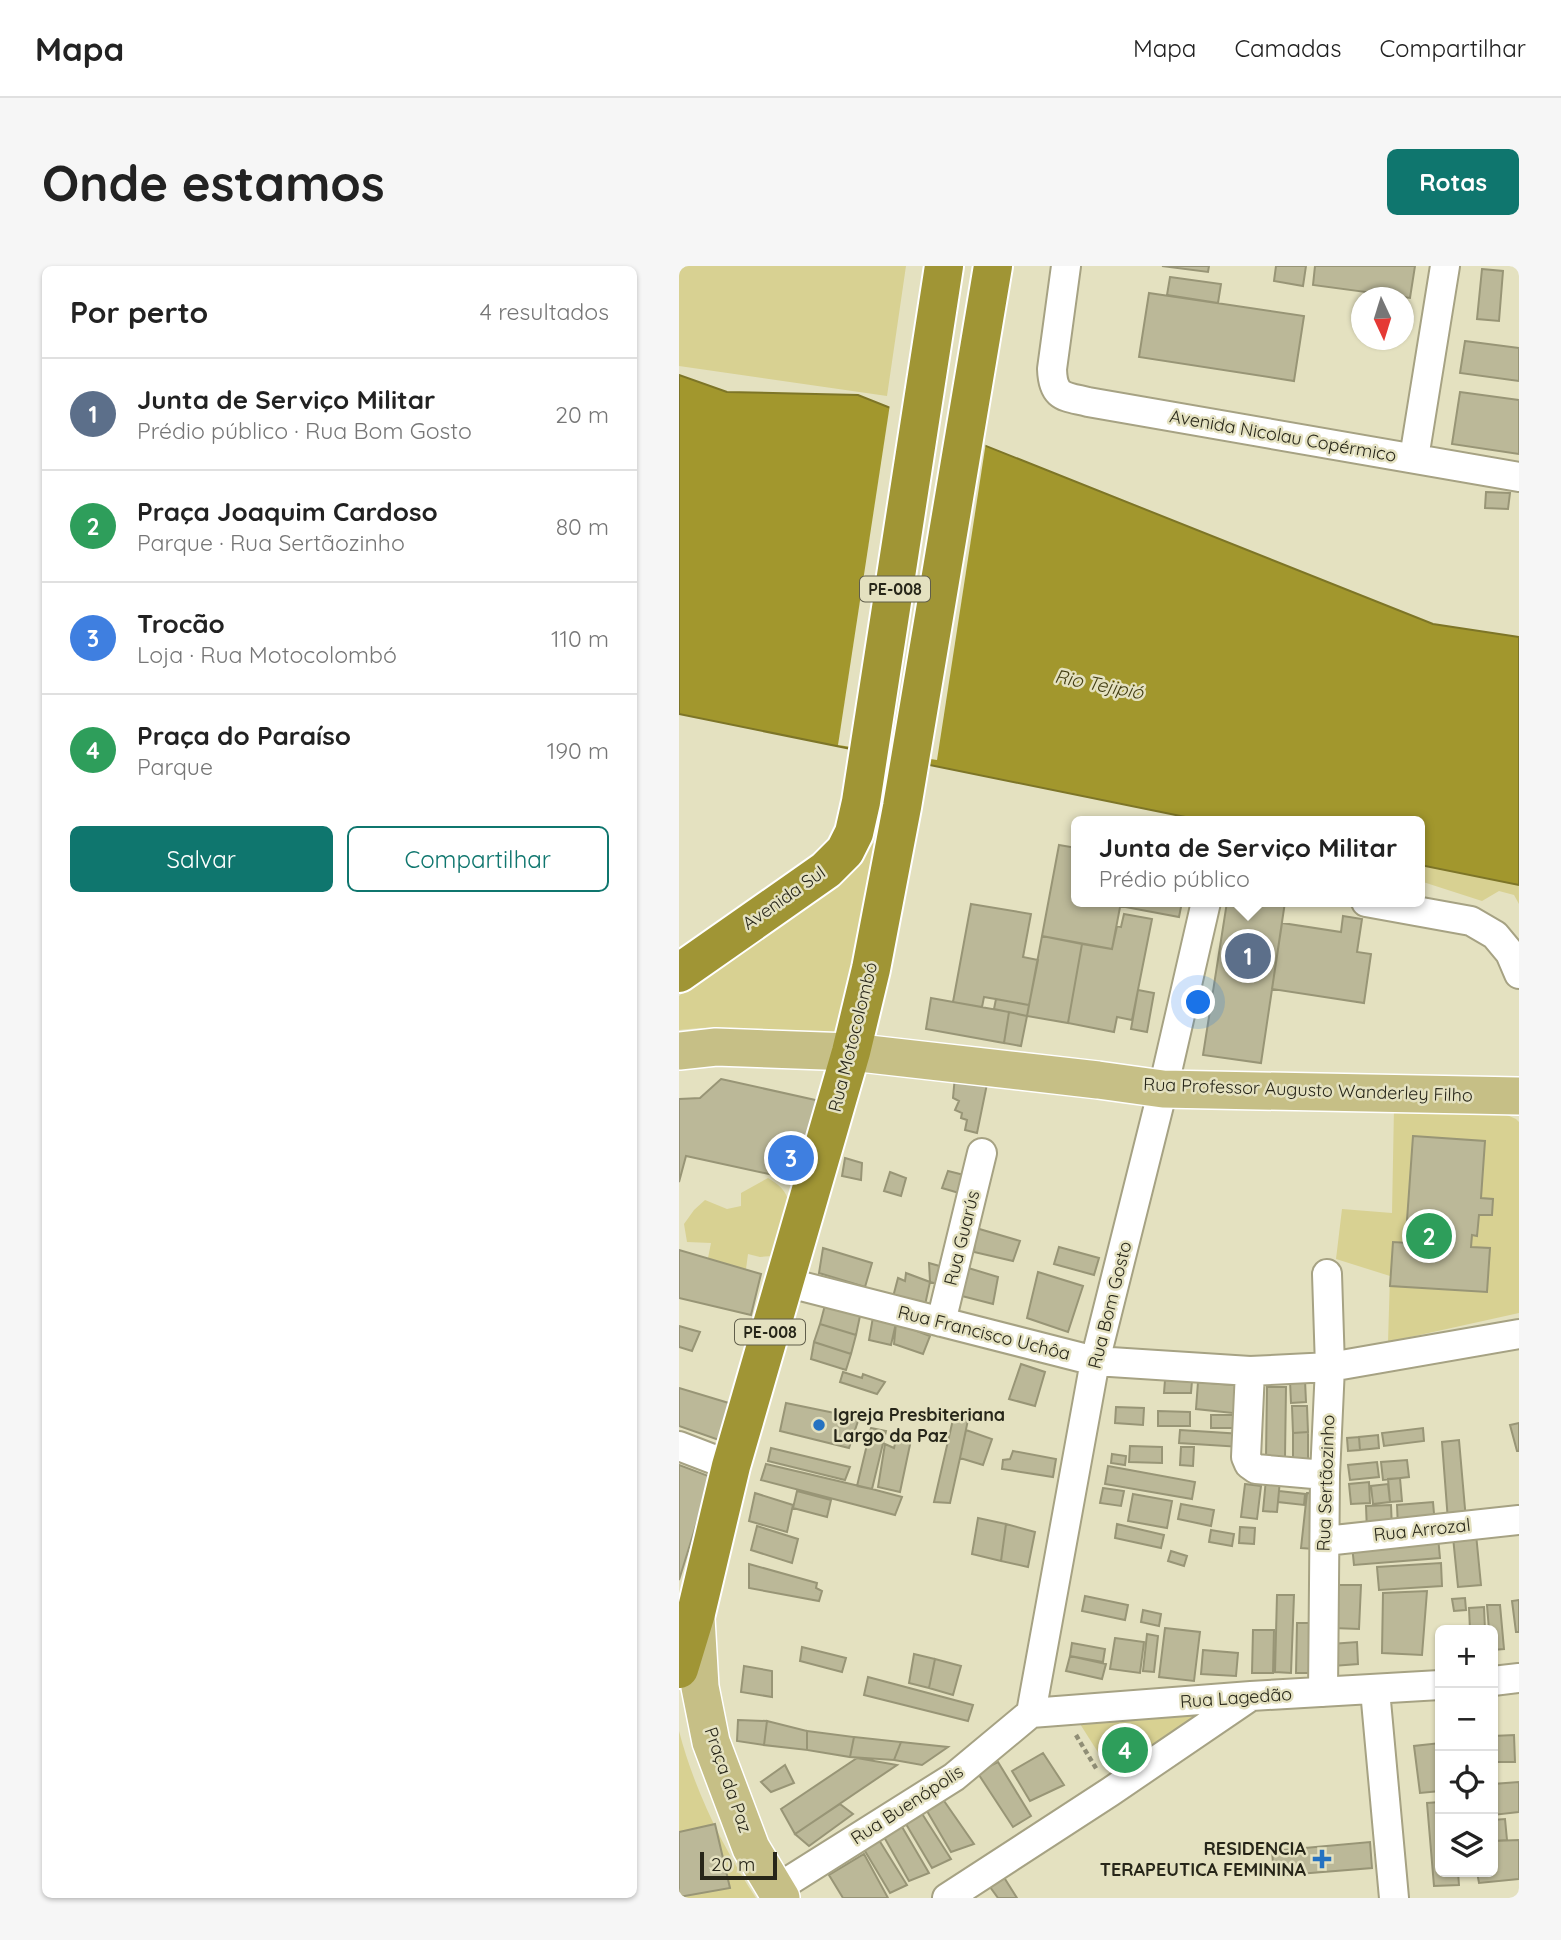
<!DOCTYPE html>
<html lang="pt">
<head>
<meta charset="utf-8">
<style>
  body { margin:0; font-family:Quicksand,sans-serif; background:#f6f6f6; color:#222 }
  .controls { position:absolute; right:21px; bottom:21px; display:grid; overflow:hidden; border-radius:10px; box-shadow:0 2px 5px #0004 }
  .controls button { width:63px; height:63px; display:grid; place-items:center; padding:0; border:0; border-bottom:2px solid #e0e0e0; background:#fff; color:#222; font:35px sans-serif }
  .compass { position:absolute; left:672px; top:21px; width:63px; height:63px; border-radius:50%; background:#fff; box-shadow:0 2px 5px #0004; rotate:176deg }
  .scale { position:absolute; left:21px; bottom:18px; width:77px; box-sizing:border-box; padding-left:7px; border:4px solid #272619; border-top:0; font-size:19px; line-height:24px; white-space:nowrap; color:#272619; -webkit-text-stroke:5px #e4e1c0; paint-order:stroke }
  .you { position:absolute; left:520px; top:737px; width:24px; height:24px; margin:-18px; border:5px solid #fff; border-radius:50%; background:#1a73e8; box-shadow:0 0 0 10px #1a73e833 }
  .badge { display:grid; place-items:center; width:46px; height:46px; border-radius:50%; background:#0f766e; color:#fff; font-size:23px; font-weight:700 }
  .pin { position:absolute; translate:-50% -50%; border:4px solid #fff; box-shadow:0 2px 7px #0006 }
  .popup { position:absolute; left:392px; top:550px; width:354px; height:91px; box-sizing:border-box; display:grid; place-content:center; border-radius:10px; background:#fff; filter:drop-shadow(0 2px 5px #0005); font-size:23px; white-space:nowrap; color:#767676 }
  .popup b { font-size:26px; color:#222 }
  .popup::after { content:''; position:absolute; left:50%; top:100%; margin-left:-14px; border:14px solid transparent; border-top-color:#fff }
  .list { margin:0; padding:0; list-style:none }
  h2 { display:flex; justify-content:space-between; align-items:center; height:91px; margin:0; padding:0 28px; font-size:30px }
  h2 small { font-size:23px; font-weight:400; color:#767676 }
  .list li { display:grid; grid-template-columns:46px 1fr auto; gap:21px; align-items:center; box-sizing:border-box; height:112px; padding:0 28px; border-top:2px solid #e0e0e0 }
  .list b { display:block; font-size:26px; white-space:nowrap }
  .list p { margin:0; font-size:23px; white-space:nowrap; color:#767676 }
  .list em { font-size:23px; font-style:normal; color:#767676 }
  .actions { display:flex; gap:14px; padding:21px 28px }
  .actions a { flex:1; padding:16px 0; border:2px solid #0f766e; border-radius:10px; text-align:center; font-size:24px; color:#0f766e }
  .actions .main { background:#0f766e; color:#fff }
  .icon { flex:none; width:38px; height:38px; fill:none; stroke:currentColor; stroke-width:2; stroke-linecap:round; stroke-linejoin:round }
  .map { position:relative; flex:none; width:840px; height:1632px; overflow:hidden; border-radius:10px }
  header { display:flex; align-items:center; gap:42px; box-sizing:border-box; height:98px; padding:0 35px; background:#fff; border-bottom:2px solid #e0e0e0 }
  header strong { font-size:33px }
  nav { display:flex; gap:38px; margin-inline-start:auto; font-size:24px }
  .intro { display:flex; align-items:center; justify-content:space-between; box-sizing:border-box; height:168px; padding:0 42px }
  h1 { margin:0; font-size:49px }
  .button { padding:18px 32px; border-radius:10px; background:#0f766e; color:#fff; font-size:24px; font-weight:700 }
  main { display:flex; gap:42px; padding:0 42px }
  aside { flex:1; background:#fff; border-radius:10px; box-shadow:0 2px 5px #0004 }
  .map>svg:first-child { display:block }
  .green { fill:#d8d192 }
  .water { fill:#a2972d; stroke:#7d7527; stroke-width:2 }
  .pier { fill:#e4e1c0 }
  .building { fill:#bbb898; stroke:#989576; stroke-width:2 }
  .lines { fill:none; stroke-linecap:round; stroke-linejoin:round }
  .minor-casing { stroke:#a6a283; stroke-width:32 }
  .major-casing { stroke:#fff; stroke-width:40 }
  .highway-casing { stroke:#fff; stroke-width:42 }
  .path { stroke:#908e76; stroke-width:4.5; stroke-dasharray:5 3.5; stroke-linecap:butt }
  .minor { stroke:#fff; stroke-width:28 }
  .major { stroke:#c6bf86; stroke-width:37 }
  .highway { stroke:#a09535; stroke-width:38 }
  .poi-dot { fill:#2572c1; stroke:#e4e1c0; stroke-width:2.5 }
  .labels { text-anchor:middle; stroke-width:5; stroke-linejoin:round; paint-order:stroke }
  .shield { fill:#e4e1c0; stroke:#605e4b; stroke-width:2 }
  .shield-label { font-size:16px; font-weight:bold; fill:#272619 }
  .street-label { font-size:18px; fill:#272619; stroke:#e4e1c0 }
  .poi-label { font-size:18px; font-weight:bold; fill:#272619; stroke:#e4e1c0; text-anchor:start }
  .water-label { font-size:19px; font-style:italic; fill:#423d12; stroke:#e4e1c0 }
</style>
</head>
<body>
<header>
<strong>Mapa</strong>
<nav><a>Mapa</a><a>Camadas</a><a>Compartilhar</a></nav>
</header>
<div class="intro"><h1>Onde estamos</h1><a class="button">Rotas</a></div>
<main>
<aside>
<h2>Por perto<small>4 resultados</small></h2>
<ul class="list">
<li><span class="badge" style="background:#5c6f8a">1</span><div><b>Junta de Serviço Militar</b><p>Prédio público · Rua Bom Gosto</p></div><em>20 m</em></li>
<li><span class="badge" style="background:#2e9e5b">2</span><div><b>Praça Joaquim Cardoso</b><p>Parque · Rua Sertãozinho</p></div><em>80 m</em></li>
<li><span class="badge" style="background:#3f7fe0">3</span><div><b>Trocão</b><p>Loja · Rua Motocolombó</p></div><em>110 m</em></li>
<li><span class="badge" style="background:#2e9e5b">4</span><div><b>Praça do Paraíso</b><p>Parque</p></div><em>190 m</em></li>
</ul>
<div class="actions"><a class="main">Salvar</a><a>Compartilhar</a></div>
</aside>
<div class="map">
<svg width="840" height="1632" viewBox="0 0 840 1632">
  <rect width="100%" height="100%" fill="#e4e1c0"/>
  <!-- green -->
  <path class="green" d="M0,0h227l-19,130 -208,-30z
    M741,571l99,5v62l-5,-9 -15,-4 -17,10 -62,-20z
    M194,577l6,2 -15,80 -28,109 -12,3c-48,-5 -97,-13 -145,-7v-34l36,-29 145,-105z
    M715,841l113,8 9,4 3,3v191l-131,29 2,-66 -54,-17 6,-50 50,4z
    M89,912c11,7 18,12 21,25l-17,53 -12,1 -12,-3 -2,15 -8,-1 -30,-10 3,-15 -24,-1 -3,-18 10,-14 11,-10 22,9 14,-3v-13z
    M528,1444l-94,66 -38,-60z
    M0,1465c15,58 44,117 77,167h-77z"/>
  <!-- water -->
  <path class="water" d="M0,109l48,17 131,3 575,229 86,13v248l-99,-20 -1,-44h-214l-526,-107z"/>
  <!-- pier -->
  <path class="pier" d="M211,138l96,38 -49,318 -99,-15z"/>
  <!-- building -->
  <path class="building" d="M483,0h47l-1,6z
    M597,0h30l-3,20 -29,-5z
    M636,0h100l-5,32 -97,-13z
    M803,3l21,2 -4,50 -22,-2z
    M491,11l51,7 -3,19 -51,-8z
    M470,27l155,23 -10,65 -155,-24z
    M786,75l54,7v33l-59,-8z
    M781,126l59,8v54l-67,-10z
    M807,226l24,1 -2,16 -23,-1z
    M380,579l18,3v54h44l-9,47 -70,-13z
    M442,636h61l-3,15 -59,-11z
    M548,636h58l-24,161 -58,-8z
    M292,638l60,10 -8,43 15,3 -9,45 -45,-8 -2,10 -29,-5z
    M445,648l28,5 -20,101 -15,-3 -3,15 -46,-9 14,-79 30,5 5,-23 4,1z
    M664,650l19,3 -5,33 14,2 -7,49 -92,-14 10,-66 59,9z
    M363,670l40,8 -14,79 -41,-7z
    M459,724l16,3 -7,39 -16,-3z
    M252,732l78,14 -5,31 -78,-14z
    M317,733l33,6 -2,11 -33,-7z
    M330,746l18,4 -6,30 -17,-3z
    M276,810l32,8 -10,49 -12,-3 2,-10 -6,-2 1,-5 -7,-3 4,-9 -6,-3z
    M42,813l99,22 -19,80 -115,-25 -7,26v-83l21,-1z
    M734,870l72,5 -4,57 12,1 -1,16h-13l-2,21 -5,-1 -1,12 19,1 -3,44 -97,-6 3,-44 51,3 1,-8 -39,-3z
    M166,892l17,5 -1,17 -19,-4z
    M269,905l24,6 -6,18 -24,-7z
    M211,906l16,6 -5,18 -17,-5z
    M297,962l44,13 -7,20 -39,-9z
    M380,981l40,11 -5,17 -40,-11z
    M144,982l49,15 -7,24 -46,-14z
    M0,984l82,24 -10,41 -72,-17z
    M250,997l21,6 -5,17 -15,-4z
    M286,1001l33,10 -5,27 -35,-9z
    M359,1006l45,14 -15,46 -41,-14z
    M227,1007l24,9 -5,23 -32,-8 5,-19 7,3z
    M146,1039l35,11 -4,19 -36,-11z
    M194,1051l23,6 -5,22 -22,-5z
    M217,1057l34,13 -7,18 -29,-10z
    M141,1058l36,11 -5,19 -37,-12z
    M0,1060l21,6 -8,19 -13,-4z
    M135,1076l37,12 -5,16 -35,-11z
    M342,1098l24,8 -10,34 -26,-7z
    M164,1106l19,6 1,-4 22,8 -8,12 -37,-12z
    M486,1114l27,1 -1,12h-27z
    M626,1114l1,22 -15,1 -1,-22z
    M519,1116l47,4 -3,28 -46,-5z
    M588,1121h19l-1,70h-19z
    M0,1122l53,16 -13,36 -40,-14z
    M107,1137l73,15 -10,30 -69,-17z
    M613,1140h15l1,26 -15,1z
    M437,1141l28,1 -1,17 -28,-2z
    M479,1145l32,1v14h-32z
    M275,1149l14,5 -8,38 -10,45 -16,-1z
    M532,1149h32v13h-32z
    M840,1157v28h-2l-7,-26z
    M192,1162l15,3 -14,58 -15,-3z
    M744,1162l1,13 -40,5 -2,-13z
    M287,1164l26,9 -9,26 -23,-7z
    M501,1164l62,4 -1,13 -62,-4z
    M629,1166v31h-15v-30z
    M218,1169l14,5 -11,52 -22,-5 7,-43 9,4z
    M699,1169l1,13 -19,2 -1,-13z
    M680,1171l1,13 -12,1 -1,-13z
    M780,1174l7,80 -18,1 -6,-79z
    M451,1180l32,1v16l-33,-1z
    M502,1181h13l-1,19 -13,-1z
    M92,1182l79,19 -5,13 -77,-19z
    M334,1185l43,8 -3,18 -51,-8 1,-9 7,-1z
    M433,1188l14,2 -1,9 -14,-2z
    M728,1194l2,17 -26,3 -2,-18z
    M698,1196l2,15 -29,3 -2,-15z
    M87,1198l106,25 30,8 -7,18 -134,-35z
    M0,1199l32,12 -32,103z
    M429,1200l87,16 -3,17 -87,-15z
    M721,1212l2,23 -12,1 -2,-23z
    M587,1213l14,1 -3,32 -14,-1z
    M690,1216l1,21 -19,1 -2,-20z
    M566,1218l16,2 -4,33 -16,-2z
    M709,1218l2,18 -17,2 -2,-18z
    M424,1222l21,3 -3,15 -21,-3z
    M118,1225l34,9 -4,17 -34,-9z
    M600,1225l26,3 -1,11 -26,-3z
    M76,1227l38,12 -6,27 -38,-11z
    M628,1227l13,1 -6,55 -13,-1z
    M454,1228l39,7 -5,27 -39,-7z
    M754,1236l2,23 -37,3 -1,-23z
    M502,1238l33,6 -3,16 -33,-7z
    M712,1239l1,24 -25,2 -1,-25z
    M299,1252l28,6 -5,37 -29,-7z
    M327,1258l29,8 -7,35 -27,-6z
    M438,1258l47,11 -3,13 -46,-10z
    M78,1260l41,13 -6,24 -41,-13z
    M561,1261l15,1 -1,16 -15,-1z
    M532,1264l23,4 -2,12 -23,-4z
    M797,1268l5,51 -23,2 -5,-50z
    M759,1271l2,21 -86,7 -2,-20z
    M492,1285l16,5 -3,10 -16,-5z
    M762,1297l1,23 -63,4 -2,-23z
    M70,1298l68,19 -1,5 6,3 -3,10 -70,-13z
    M655,1319h27l-2,44 -26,-1z
    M748,1325l-5,64 -40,-2 1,-60z
    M598,1329h17l-3,78 -16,-1z
    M406,1330l43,9 -3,15 -43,-9z
    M786,1332l1,12 -12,1 -2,-12z
    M840,1334v32h-3l-4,-31z
    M808,1339h13l4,44 -11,1v-20h-4z
    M805,1341l1,23h-15l-1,-22z
    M464,1344l18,4 -2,12 -18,-4z
    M618,1357h14l-2,50h-13z
    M486,1362l35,4 -6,49 -35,-4z
    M574,1364h21l-1,43h-21z
    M468,1368l11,2 -4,36 -11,-1z
    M436,1372l29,4 -4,31 -30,-4z
    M678,1376l1,22 -25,2 -2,-22z
    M393,1377l33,6 -2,13 -33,-6z
    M123,1381l44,11 -4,14 -42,-11z
    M524,1384l35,3 -2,23 -35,-2z
    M235,1388l21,5 -6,29 -20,-5z
    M391,1390l36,8 -4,15 -36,-8z
    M256,1393l26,7 -8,29 -24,-7z
    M65,1400l28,5v26l-31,-5z
    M189,1411l105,28 -5,16 -104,-26z
    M59,1454l29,1 -3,24 -27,-4z
    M88,1455l40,10v19l-43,-5z
    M128,1465l47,6 -4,20 -43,-7z
    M835,1469l1,27h-22v-26z
    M175,1471l47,5 -7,18 -44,-3z
    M222,1476l47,5 -26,18 -28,-5z
    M761,1477v48l-20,2 -6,-47z
    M364,1487l21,32 -34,16 -18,-30z
    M178,1492l40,7 -102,69 -14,-25z
    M319,1496l33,54 -18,11 -36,-55z
    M106,1499l9,18 -23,9 -10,-10z
    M840,1516v30l-26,3v-31z
    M263,1532l32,46 -23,8 -27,-46z
    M761,1536v70h18l1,13 -25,1 -7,-83z
    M161,1538l13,10 -44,32 -14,-12z
    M240,1543l32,50 -19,9 -29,-49z
    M826,1553l2,21 -14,1v-21z
    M219,1554l31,53 -20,8 -29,-51z
    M36,1558l15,64 -51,9v-65z
    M200,1574l28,45 -17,8 -28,-47z
    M840,1574v39l-40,4 -2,-11h16v-31z
    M691,1576l2,26 -98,8 -2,-25z
    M185,1588l24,44h-45l-14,-23z
    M321,1605l17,27h-19l-13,-18z"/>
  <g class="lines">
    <defs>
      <path id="minor" d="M387,0l-14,103c1,29 12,27 36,33l431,75
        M735,192l31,-192
        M687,636l105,19 24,14 15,18 9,21
        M106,1016l310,79 155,10 80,-4 189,-33
        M262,1056l41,-169
        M571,1105l-4,86 3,7 7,5 69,6
        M0,1180l52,20
        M646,1275l194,-21
        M814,1415l26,-3
        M696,1424l19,208
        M644,1426l2,-217 5,-108 -3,-93
        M352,1447l64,-352 68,-272 43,-187
        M352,1447l220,-17 189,-11
        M97,1623l178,-112 77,-64
        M268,1632l163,-106 141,-96"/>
      <path id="major" d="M0,785l37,-4 135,5 247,28 65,9 356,7
        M17,1352l4,69 11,55 40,106 30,50"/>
      <path id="highway" d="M0,707l147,-103 19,-19 9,-18 7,-31 83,-536
        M0,1403l17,-56 35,-147 120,-414 20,-83 31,-162 91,-541"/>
    </defs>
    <!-- minor casing -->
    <use href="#minor" class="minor-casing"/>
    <!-- major casing -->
    <use href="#major" class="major-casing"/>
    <!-- highway casing -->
    <use href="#highway" class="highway-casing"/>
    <!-- path -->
    <path class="path" d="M397,1469l21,35"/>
    <!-- minor -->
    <use href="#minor" class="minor"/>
    <!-- major -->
    <use href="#major" class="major"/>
    <!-- highway -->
    <use href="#highway" class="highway"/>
  </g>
  <!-- markers -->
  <g class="poi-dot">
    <circle cx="140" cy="1159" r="7"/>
    <path d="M639.5 1582.5h7v7h7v7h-7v7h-7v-7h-7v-7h7z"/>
  </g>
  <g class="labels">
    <!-- shield labels -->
    <g class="shield">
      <rect x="181" y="310.5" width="70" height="25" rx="5"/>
      <rect x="56" y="1053.5" width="70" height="25" rx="5"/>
    </g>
    <g class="shield-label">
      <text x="216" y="329">PE-008</text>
      <text x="91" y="1072">PE-008</text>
    </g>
    <!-- street labels -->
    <g class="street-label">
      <text transform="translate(604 170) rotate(10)" y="6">Avenida Nicolau Copérmico</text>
      <text transform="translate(105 632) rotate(-35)" y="6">Avenida Sul</text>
      <text transform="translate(174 771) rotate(-76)" y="6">Rua Motocolombó</text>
      <text transform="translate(629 824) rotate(2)" y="6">Rua Professor Augusto Wanderley Filho</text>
      <text transform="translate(283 972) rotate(-76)" y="6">Rua Guarús</text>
      <text transform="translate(431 1039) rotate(-76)" y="6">Rua Bom Gosto</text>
      <text transform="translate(305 1067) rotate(14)" y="6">Rua Francisco Uchôa</text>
      <text transform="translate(647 1217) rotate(-88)" y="6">Rua Sertãozinho</text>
      <text transform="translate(743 1264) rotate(-6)" y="6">Rua Arrozal</text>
      <text transform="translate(557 1432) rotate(-4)" y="6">Rua Lagedão</text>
      <text transform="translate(49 1514) rotate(71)" y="6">Praça da Paz</text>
      <text transform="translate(228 1539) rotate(-33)" y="6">Rua Buenópolis</text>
    </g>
    <!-- poi labels -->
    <g class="poi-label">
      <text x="154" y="1155">Igreja Presbiteriana<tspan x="154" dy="21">Largo da Paz</tspan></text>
      <text x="627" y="1589" text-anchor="end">RESIDENCIA<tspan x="627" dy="21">TERAPEUTICA FEMININA</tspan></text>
    </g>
    <!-- water labels -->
    <g class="water-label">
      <text transform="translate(420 418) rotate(11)" y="7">Rio Tejipió</text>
    </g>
  </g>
</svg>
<div class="controls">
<button>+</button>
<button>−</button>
<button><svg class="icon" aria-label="locate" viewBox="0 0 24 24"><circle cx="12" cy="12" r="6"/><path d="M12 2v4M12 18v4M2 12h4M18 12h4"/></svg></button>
<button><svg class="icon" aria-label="layers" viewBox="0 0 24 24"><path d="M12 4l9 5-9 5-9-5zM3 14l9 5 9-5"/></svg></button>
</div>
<svg class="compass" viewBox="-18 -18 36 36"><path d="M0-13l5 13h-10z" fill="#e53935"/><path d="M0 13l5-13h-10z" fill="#767676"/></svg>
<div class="scale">20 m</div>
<div class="you"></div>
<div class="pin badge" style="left:569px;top:690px;background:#5c6f8a">1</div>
<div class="popup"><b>Junta de Serviço Militar</b>Prédio público</div>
<div class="pin badge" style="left:750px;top:970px;background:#2e9e5b">2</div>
<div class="pin badge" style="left:112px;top:892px;background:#3f7fe0">3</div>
<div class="pin badge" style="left:446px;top:1484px;background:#2e9e5b">4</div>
</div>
</main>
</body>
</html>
